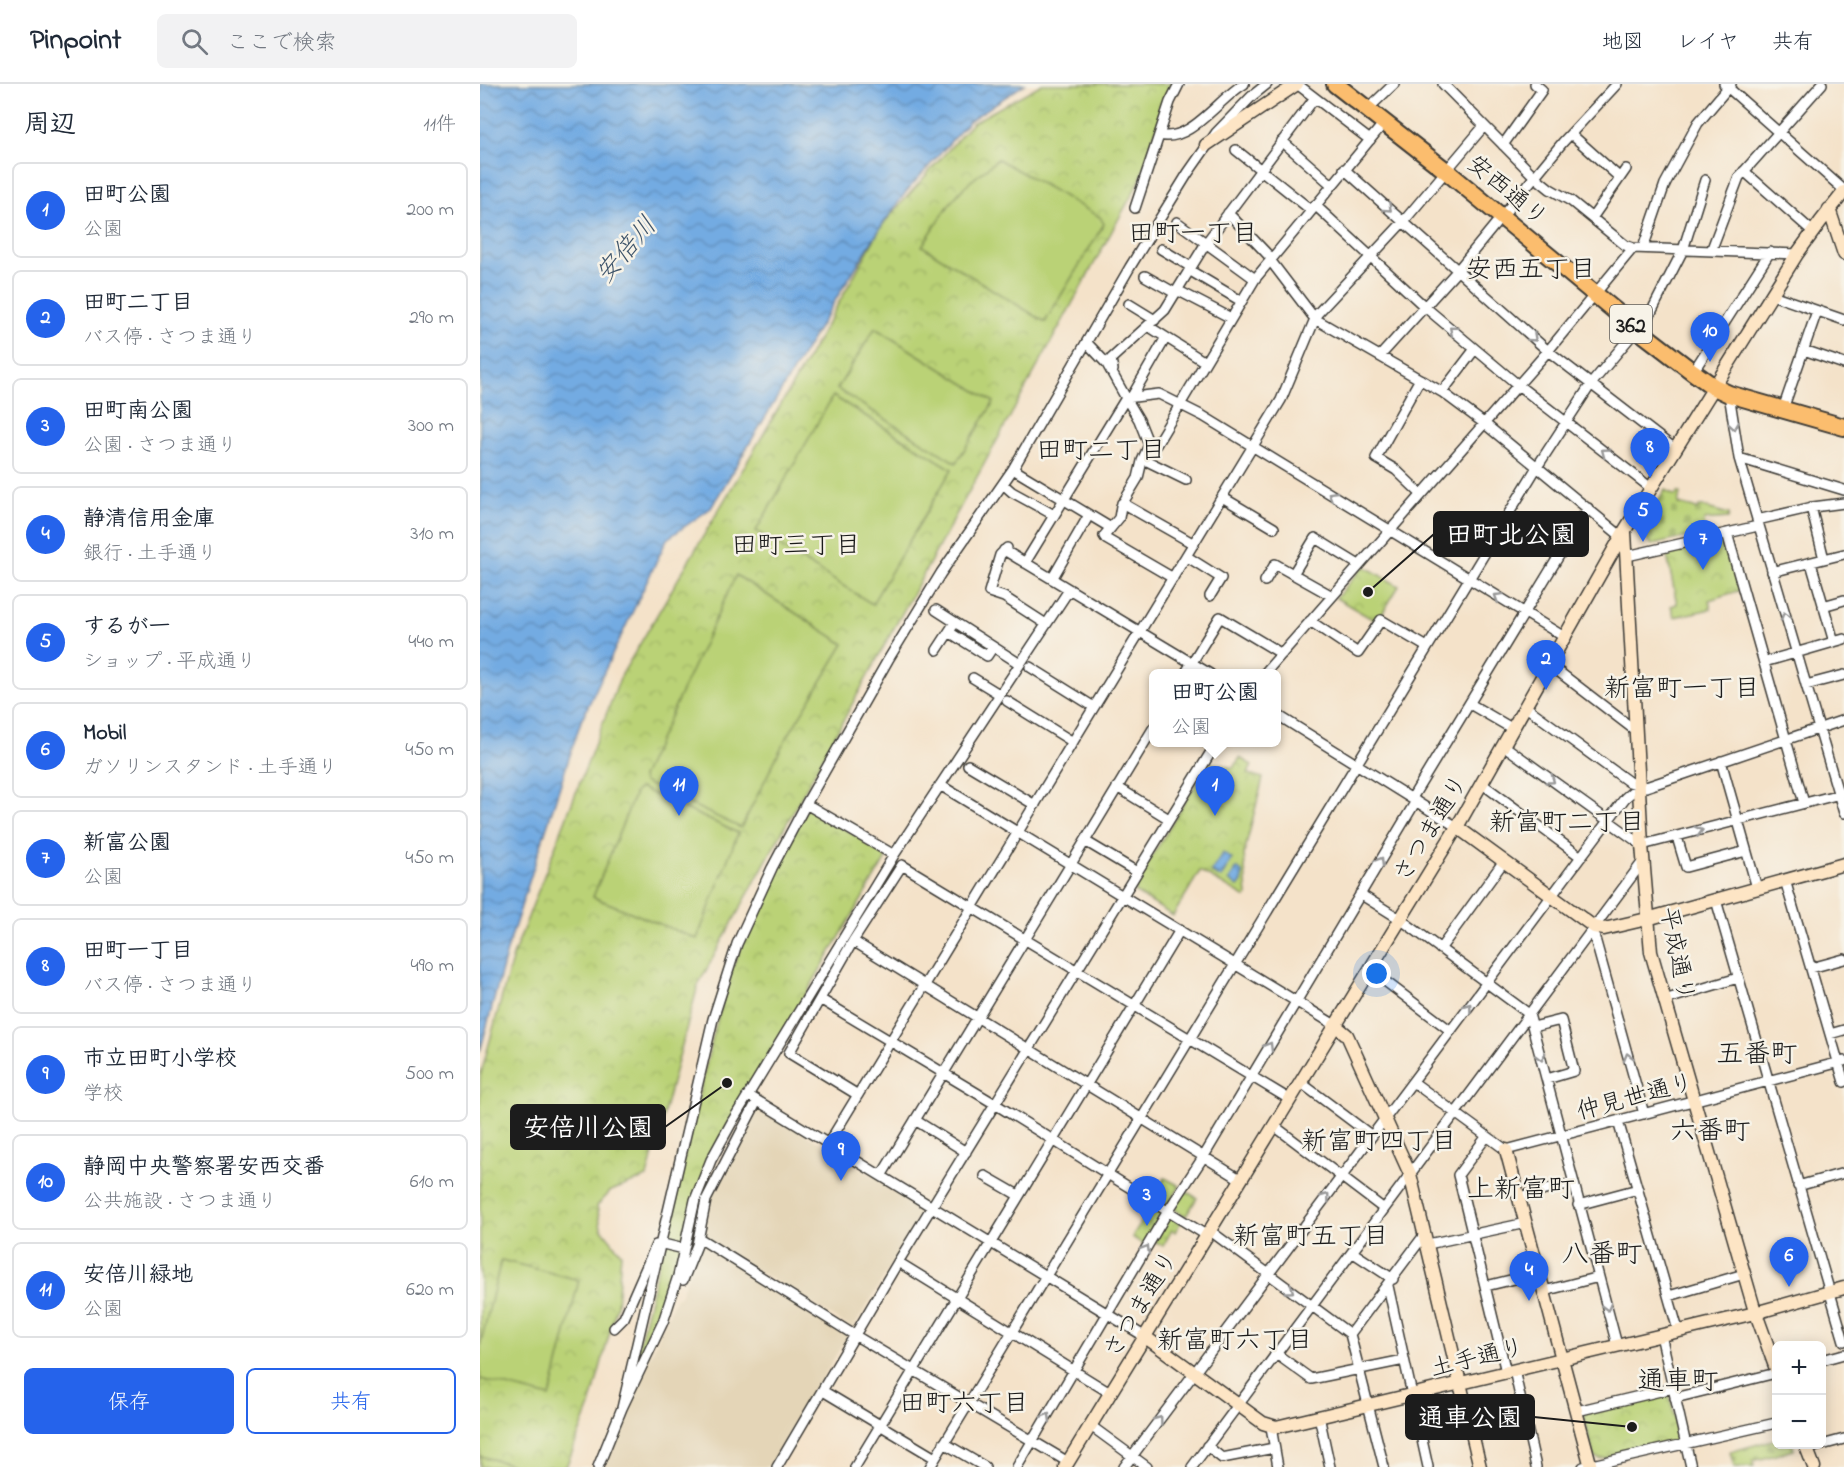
<!DOCTYPE html>
<html lang="ja">
<head>
<meta charset="utf-8">
<style>
  body { margin:0; font-family:"Indie Flower","Klee One",sans-serif; background:#f2f2f3; color:#1f2937 }
  .controls { position:absolute; right:18px; bottom:18px; display:grid; overflow:hidden; border-radius:9px; box-shadow:0 3px 15px #0003 }
  .controls button { width:54px; height:54px; display:grid; place-items:center; padding:0; border:0; border-bottom:2px solid #e0e1e3; background:#fff; color:#1f2937; font:30px sans-serif }
  .you { position:absolute; left:897px; top:890px; width:21px; height:21px; margin:-15px; border:4px solid #fff; border-radius:50%; background:#1a73e8; box-shadow:0 0 0 9px #1a73e833 }
  .badge { display:grid; place-items:center; width:39px; height:39px; border-radius:50%; background:#2563eb; color:#fff; font-size:20px; font-weight:700 }
  .pin { position:absolute; translate:-50% -50px; filter:drop-shadow(0 2px 3px #0008) }
  .pin::after { content:''; position:absolute; top:32px; width:21px; height:18px; background:inherit; clip-path:polygon(0 0,100% 0,50% 100%) }
  .popup { position:absolute; left:669px; top:585px; width:132px; height:78px; box-sizing:border-box; display:grid; place-content:center; border-radius:9px; background:#fff; filter:drop-shadow(0 2px 4px #0005); font-size:20px; white-space:nowrap; color:#747a83 }
  .popup b { font-size:22px; color:#1f2937 }
  .popup::after { content:''; position:absolute; left:50%; top:100%; margin-left:-12px; border:12px solid transparent; border-top-color:#fff }
  .list { margin:0; padding:0; list-style:none }
  h2 { display:flex; justify-content:space-between; align-items:center; height:78px; margin:0; padding:0 24px; font-size:26px }
  h2 small { font-size:20px; font-weight:400; color:#747a83 }
  .list li { display:grid; grid-template-columns:39px 1fr auto; gap:18px; align-items:center; box-sizing:border-box; height:96px; margin:0 12px 12px; padding:0 12px; border:2px solid #e0e1e3; border-radius:9px }
  .list b { display:block; font-size:22px; white-space:nowrap }
  .list p { margin:0; font-size:20px; white-space:nowrap; color:#747a83 }
  .list em { font-size:20px; font-style:normal; color:#747a83 }
  .actions { display:flex; gap:12px; padding:18px 24px }
  .actions a { flex:1; padding:14px 0; border:2px solid #2563eb; border-radius:9px; text-align:center; font-size:21px; color:#2563eb }
  .actions .main { background:#2563eb; color:#fff }
  .icon { flex:none; width:33px; height:33px; fill:none; stroke:currentColor; stroke-width:2; stroke-linecap:round; stroke-linejoin:round }
  .map { position:relative; flex:none; width:1364px; height:1383px; overflow:hidden }
  header { display:flex; align-items:center; gap:36px; box-sizing:border-box; height:84px; padding:0 30px; background:#fff; border-bottom:2px solid #e0e1e3 }
  header strong { font-size:28px }
  nav { display:flex; gap:33px; margin-inline-start:auto; font-size:21px }
  .search { width:420px; height:54px; background:#f2f2f3; display:flex; align-items:center; gap:15px; box-sizing:border-box; padding:0 21px; border-radius:9px; color:#747a83; font-size:22px }
  main { display:flex }
  aside { flex:1; background:#fff }
  .map>svg:first-child { display:block }
  .built { fill:#e4d5b7 }
  .cemetery { fill:url(#cemetery-stones); stroke:#6b7749; stroke-width:1.5 }
  .park { fill:url(#park-crowns); stroke:#6b7749; stroke-width:1.5 }
  .pitch { fill:#bad276; stroke:#6b7749; stroke-width:1.5 }
  .water { fill:url(#water-waves); stroke:#48647f; stroke-width:1.5 }
  .lines { fill:none; stroke-linecap:round; stroke-linejoin:round }
  .street-casing { stroke:#3c3a36; stroke-width:12 }
  .secondary-casing { stroke:#3c3a36; stroke-width:15 }
  .highway-casing { stroke:#3c3a36; stroke-width:20 }
  .street { stroke:#fff; stroke-width:9 }
  .secondary { stroke:#fde5c5; stroke-width:12 }
  .highway { stroke:#fbbd6e; stroke-width:16 }
  .oneway { stroke:#999 }
  .labels { text-anchor:middle; stroke-width:5; stroke-linejoin:round; paint-order:stroke }
  .shield { fill:#f7f3e8; stroke:#5e5c59; stroke-width:1.5 }
  .shield-label { font-size:22px; font-weight:bold; fill:#1c1c1c }
  .street-label { font-size:24px; fill:#1c1c1c; stroke:#f7f3e8 }
  .neighbourhood-label { font-size:26px; fill:#1c1c1c; stroke:#f7f3e8 }
  .water-label { font-size:26px; font-style:italic; fill:#3f556b; stroke:#f7f3e8 }
  .quarter-label { font-size:27px; fill:#1c1c1c; stroke:#f7f3e8 }
  .leader { fill:none; stroke:#1c1c1c; stroke-width:2 }
  .callout-dot { fill:#1c1c1c; stroke:#f7f3e8; stroke-width:2 }
  .callout { fill:#1c1c1c; stroke:#1c1c1c; stroke-width:2 }
  .callout-label { font-size:26px; text-anchor:middle; font-weight:bold; fill:#fff }
</style>
</head>
<body>
<header>
<strong>Pinpoint</strong>
<div class="search"><svg class="icon" aria-label="search" viewBox="0 0 24 24"><circle cx="10" cy="10" r="6"/><path d="M15 15l6 6"/></svg>ここで検索</div>
<nav><a>地図</a><a>レイヤ</a><a>共有</a></nav>
</header>
<main>
<aside>
<h2>周辺<small>11件</small></h2>
<ul class="list">
<li><span class="badge">1</span><div><b>田町公園</b><p>公園</p></div><em>200 m</em></li>
<li><span class="badge">2</span><div><b>田町二丁目</b><p>バス停 · さつま通り</p></div><em>290 m</em></li>
<li><span class="badge">3</span><div><b>田町南公園</b><p>公園 · さつま通り</p></div><em>300 m</em></li>
<li><span class="badge">4</span><div><b>静清信用金庫</b><p>銀行 · 土手通り</p></div><em>310 m</em></li>
<li><span class="badge">5</span><div><b>するが一</b><p>ショップ · 平成通り</p></div><em>440 m</em></li>
<li><span class="badge">6</span><div><b>Mobil</b><p>ガソリンスタンド · 土手通り</p></div><em>450 m</em></li>
<li><span class="badge">7</span><div><b>新富公園</b><p>公園</p></div><em>450 m</em></li>
<li><span class="badge">8</span><div><b>田町一丁目</b><p>バス停 · さつま通り</p></div><em>490 m</em></li>
<li><span class="badge">9</span><div><b>市立田町小学校</b><p>学校</p></div><em>500 m</em></li>
<li><span class="badge">10</span><div><b>静岡中央警察署安西交番</b><p>公共施設 · さつま通り</p></div><em>610 m</em></li>
<li><span class="badge">11</span><div><b>安倍川緑地</b><p>公園</p></div><em>620 m</em></li>
</ul>
<div class="actions"><a class="main">保存</a><a>共有</a></div>
</aside>
<div class="map">
<svg width="1364" height="1383" viewBox="0 0 1364 1383">
  <defs>
    <pattern id="cemetery-stones" width="16" height="16" patternUnits="userSpaceOnUse" patternTransform="scale(1.5)"><rect width="16" height="16" fill="#bad276"/><path d="M2 7V4a2 2 0 0 1 4 0v3zM10 15v-3a2 2 0 0 1 4 0v3z" fill="#9fb466"/></pattern>
    <pattern id="park-crowns" width="20" height="18" patternUnits="userSpaceOnUse" patternTransform="scale(1.5)"><rect width="20" height="18" fill="#bad276"/><path d="M2 6a3 3 0 1 1 6 0M12 15a3 3 0 1 1 6 0" fill="none" stroke="#9fb466"/></pattern>
    <pattern id="water-waves" width="16" height="10" patternUnits="userSpaceOnUse" patternTransform="scale(1.5)"><rect width="16" height="10" fill="#73abe2"/><path d="M0 5q4-4 8 0t8 0" fill="none" stroke="#5e8ab6"/></pattern>
  </defs>
  <rect width="100%" height="100%" fill="#f7f3e8"/>
  <filter id="ink" filterUnits="userSpaceOnUse"><feTurbulence type="fractalNoise" baseFrequency=".0167" numOctaves="2"/><feDisplacementMap in="SourceGraphic" scale="12" xChannelSelector="R" yChannelSelector="G"/><feConvolveMatrix kernelMatrix="1 2 1 2 8 2 1 2 1" color-interpolation-filters="sRGB"/></filter>
  <filter id="wash" filterUnits="userSpaceOnUse"><feTurbulence type="fractalNoise" baseFrequency=".008" numOctaves="4" result="noise"/><feDisplacementMap in="SourceGraphic" scale="24" xChannelSelector="R" yChannelSelector="G"/><feGaussianBlur stdDeviation="1.35" result="paint"/><feColorMatrix in="noise" values="0 0 0 0 0 0 0 0 0 0 0 0 0 0 0 0 0 1.4 0 .05"/><feComposite in="paint" operator="in"/></filter>
  <g filter="url(#wash)">
    <rect width="100%" height="100%" fill="#f4e2c9"/>
    <!-- built -->
    <path class="built" d="M279,1022l167,102 -73,121 -152,-93 7,-35z
      M222,1159l147,91 -80,133h-165l25,-64 47,-105 4,-2 7,-19z"/>
    <!-- cemetery -->
    <path class="cemetery" d="M1185,406l10,6 3,-4 2,1 -2,11 20,5 1,-3 30,8 -1,4 -24,2 1,13 -53,12 -12,-13z
      M1296,1355v5l17,1 1,5 -41,11 1,6h-20l-4,-15z"/>
    <!-- park -->
    <path class="park" d="M562,0h135l-22,48 -15,48 -442,805 -51,192 -36,14 -14,15 4,22 20,25 -4,52 -27,101 -24,61h-86v-390l33,-121 108,-280 176,-299 86,-153 89,-101z
      M1242,453l5,4 14,49 -32,10 2,9 -37,8 -3,-11 6,-2 -11,-53z
      M884,482l35,20 -22,36 -41,-24z
      M760,674l12,7 -4,9 15,4 -19,76 3,42 -1,2 -46,-27 -27,45 -37,-23 -2,-7 75,-124 24,6z
      M327,723l79,46 -1,7 -165,280 -57,169 -35,81 87,-362 17,-59 47,-109z
      M685,1094l15,8 -10,16 -6,1 -10,-6z
      M704,1106l13,8 -11,18 -11,-6 -1,-4z
      M672,1120l10,6v5l-18,30 -12,-8z
      M691,1132l10,6 -6,10 -3,-2 -9,16 -10,-6 14,-23z
      M1189,1308l11,49 -80,18 -6,-2 -11,-45z"/>
    <!-- pitch -->
    <path class="pitch" d="M518,75l102,58 4,7 -59,98 -123,-76 29,-44 14,-16z
      M395,244l119,74 -38,61 -119,-74z
      M353,312l119,73 -80,135 -116,-73z
      M256,491l108,69 -61,100 -42,84 -98,-46 -1,-5z
      M160,704l98,45 -41,106 -104,-42 43,-106z
      M21,1176l78,20 -29,117 -70,-18v-33z
      M0,1372l42,11h-42z"/>
    <!-- water -->
    <path class="water" d="M0,0h545l-56,37 -63,71 -23,32 -44,70 -128,214 -44,31 -86,182 -73,226 -28,105z
      M743,769l9,6 -11,19 -10,-6z
      M757,784l5,4v10l-4,5 -9,-7z"/>
  </g>
  <g filter="url(#ink)">
    <g class="lines">
      <defs>
        <path id="street" d="M817,0l73,56
          M963,0l91,92 16,13 21,12 54,44 8,3 164,6
          M1244,0l120,106
          M893,20l21,-20
          M1091,50l48,43
          M679,51c31,9 61,-38 85,-51
          M802,57l50,44
          M1023,61l39,-55 -7,-6
          M756,66l75,60
          M864,85l204,182 127,98
          M1264,87l68,60
          M835,121l110,102 93,78 133,103
          M655,124l35,-106 9,-18
          M748,129l43,45
          M1112,134l34,-49
          M697,138l78,57
          M1163,164l22,-64 33,-61 33,-39
          M681,165l30,18
          M1231,167l28,-74 83,-93
          M790,176l45,59 127,73 43,32 137,113
          M709,186l52,31
          M665,192l30,17
          M697,206l54,28
          M1292,211l72,25
          M649,220l26,16
          M668,242l57,36
          M1161,248l42,-82 22,-70
          M607,259l20,21 19,34 33,-4 44,22 363,222
          M1324,266l40,14
          M900,272l77,-85 106,-129 54,-58
          M633,286l-2,-11 54,-49 41,-67 108,-144
          M1213,288l77,-120
          M940,295l-44,79 20,12 25,24
          M962,308l33,-43
          M1249,310l10,64 105,355
          M651,314l34,-59
          M1303,325l34,-98
          M669,361h7l99,-166 128,-155
          M1259,374l105,32
          M663,375l43,21
          M533,385l98,59
          M523,400l9,8 42,23
          M742,413l52,31
          M642,419l72,41
          M1331,423l13,52
          M1277,436l56,-13 31,-4
          M1247,449l77,270
          M527,464l-7,7 -11,37 15,5 42,27
          M524,466l206,124
          M706,472l35,22 -11,18
          M1147,472l131,-30
          M545,479l101,-165 13,22 10,25 -7,16 -4,17 -17,28 -2,12 -15,18 2,3 67,39
          M1331,479l23,79
          M1292,488l72,-18
          M813,490l22,-36 44,27
          M572,495l37,-64
          M785,497l10,-17 57,32
          M1343,522l21,-6
          M456,526l84,54
          M830,537l48,32 23,-33 46,27
          M469,548l38,24 6,-9
          M457,566l15,-23
          M1284,578l80,-23
          M1070,581l86,66
          M550,583l64,40
          M705,590l35,-57 62,37
          M784,590l284,-323 85,-103
          M493,594l26,16
          M1326,601l38,-10
          M527,617l66,41
          M990,620l43,25
          M1046,623l103,75 17,5 198,-67
          M796,630l181,113
          M1023,661l139,100 202,-52
          M1241,677l36,127
          M488,681l67,40
          M1001,699l100,74
          M460,701l395,240
          M637,703l52,32
          M932,714l176,-290
          M326,720l88,51
          M1197,753l9,30 60,-16
          M657,788l-52,-31 69,-114
          M1305,796l59,202
          M880,810l40,25 129,95 88,331
          M1236,816l128,441
          M1114,843v8l50,179
          M373,857l387,238
          M960,865l64,-88
          M1331,884l33,-9
          M889,885l82,62
          M340,915l175,105 211,131
          M1184,916l74,-22
          M1053,943l28,-7 13,51 -27,8
          M1350,950l14,-4
          M820,998l72,54
          M933,998l93,68 338,-89
          M268,1011l396,241
          M378,1011l-69,-42 64,-112 49,-76 387,234
          M435,1036l51,32
          M1138,1037l60,209
          M793,1041l111,84
          M1007,1052l-29,39 48,197
          M348,1060l453,-744 36,-86 86,-92 81,-96
          M401,1092l204,-335
          M505,1092l33,19
          M1318,1102l46,-13
          M1039,1113l53,-14
          M1098,1121l60,-16
          M729,1146l141,104 34,133
          M219,1154l157,98 212,126
          M948,1160l98,-21
          M872,1168l41,27
          M418,1178l212,131
          M203,1196l14,-35 9,-45 51,-99
          M908,1202l40,181
          M1006,1202l53,-13
          M1064,1207l55,-14
          M1189,1212l75,-22
          M134,1244l10,-10 32,-73 7,-1 21,5
          M870,1250l75,-100
          M1181,1251l30,132
          M795,1269l36,26 93,-19
          M1342,1276l22,-6
          M1034,1286l22,97
          M343,1307l112,67
          M1195,1314l101,-25
          M142,1324l91,-389 24,-75 35,-76 34,-64 82,-144 53,-87 72,-104 117,-202 58,-94 28,-40 36,-37 15,-12
          M1097,1327l96,-23
          M839,1332l11,51
          M611,1342l56,41
          M791,1343l7,40
          M464,1359l41,24
          M727,1362l15,12 52,-10
          M1327,1365l37,-10
          M118,1383l24,-59 41,-86 15,-46 17,-76 16,-40 22,-40 161,-265 175,-265
          M297,1383l121,-205 319,-520
          M375,1383l325,-537
          M450,1383l607,-1000 54,-83 46,-55
          M537,1383l151,-256 36,-55 212,-355
          M644,1383l501,-669 15,-13
          M712,1383l452,-607
          M1103,1383l193,-44"/>
        <path id="secondary" d="M726,61l91,-61
          M1349,125l15,45
          M1145,448l17,313 9,107 103,356 22,61
          M977,743l137,100 10,2 43,-10 197,-55
          M855,941l12,10 63,139 70,293
          M1026,1066l85,317
          M664,1252l119,87 13,4 479,-114 89,-25
          M1325,1360l9,23
          M585,1383l392,-640 168,-297 172,-276 24,-33 23,-29"/>
        <path id="highway" d="M855,0l110,86 192,159 56,43 21,15 15,7 115,33"/>
      </defs>
      <!-- street casing -->
      <use href="#street" class="street-casing"/>
      <!-- secondary casing -->
      <use href="#secondary" class="secondary-casing"/>
      <!-- highway casing -->
      <use href="#highway" class="highway-casing"/>
      <!-- street -->
      <use href="#street" class="street"/>
      <!-- secondary -->
      <use href="#secondary" class="secondary"/>
      <!-- highway -->
      <use href="#highway" class="highway"/>
    </g>
    <!-- one-way arrows -->
    <defs><path id="oneway-chevron" d="M-2-3.5L2.5 0L-2 3.5" fill="none" stroke-width="1.6" stroke-linecap="round" stroke-linejoin="round" transform="scale(1.5)"/></defs>
    <g class="oneway">
      <use href="#oneway-chevron" transform="translate(908 124) rotate(42)"/>
      <use href="#oneway-chevron" transform="translate(973 246) rotate(-140)"/>
      <use href="#oneway-chevron" transform="translate(1053 254) rotate(42)"/>
      <use href="#oneway-chevron" transform="translate(1254 342) rotate(82)"/>
      <use href="#oneway-chevron" transform="translate(1125 368) rotate(-143)"/>
      <use href="#oneway-chevron" transform="translate(852 411) rotate(-149)"/>
      <use href="#oneway-chevron" transform="translate(1018 513) rotate(-148)"/>
      <use href="#oneway-chevron" transform="translate(1305 532) rotate(-107)"/>
      <use href="#oneway-chevron" transform="translate(1071 696) rotate(36)"/>
      <use href="#oneway-chevron" transform="translate(1219 747) rotate(-15)"/>
      <use href="#oneway-chevron" transform="translate(900 777) rotate(-59)"/>
      <use href="#oneway-chevron" transform="translate(988 923) rotate(-53)"/>
      <use href="#oneway-chevron" transform="translate(789 962) rotate(-59)"/>
      <use href="#oneway-chevron" transform="translate(1061 973) rotate(75)"/>
      <use href="#oneway-chevron" transform="translate(1148 973) rotate(-106)"/>
      <use href="#oneway-chevron" transform="translate(846 1113) rotate(-53)"/>
      <use href="#oneway-chevron" transform="translate(666 1165) rotate(-59)"/>
      <use href="#oneway-chevron" transform="translate(810 1206) rotate(36)"/>
      <use href="#oneway-chevron" transform="translate(1127 1223) rotate(75)"/>
      <use href="#oneway-chevron" transform="translate(567 1333) rotate(-60)"/>
      <use href="#oneway-chevron" transform="translate(679 1336) rotate(-53)"/>
    </g>
  </g>
  <g class="labels">
    <!-- shield labels -->
    <rect class="shield" x="1130" y="221" width="42" height="38" rx="4.5"/>
    <g class="shield-label">
      <text x="1151" y="248">362</text>
    </g>
    <!-- street labels -->
    <g class="street-label">
      <text transform="translate(1028 106) rotate(40)" y="8">安西通り</text>
      <text transform="translate(950 744) rotate(-59)" y="8">さつま通り</text>
      <text transform="translate(1198 870) rotate(79)" y="8">平成通り</text>
      <text transform="translate(1155 1012) rotate(-15)" y="8">仲見世通り</text>
      <text transform="translate(660 1220) rotate(-59)" y="8">さつま通り</text>
      <text transform="translate(997 1273) rotate(-14)" y="8">土手通り</text>
    </g>
    <!-- neighbourhood labels -->
    <g class="neighbourhood-label">
      <text x="713" y="157">田町一丁目</text>
      <text x="1051" y="193">安西五丁目</text>
      <text x="621" y="374">田町二丁目</text>
      <text x="316" y="469">田町三丁目</text>
      <text x="1202" y="612">新富町一丁目</text>
      <text x="1087" y="746">新富町二丁目</text>
      <text x="899" y="1065">新富町四丁目</text>
      <text x="831" y="1160">新富町五丁目</text>
      <text x="755" y="1264">新富町六丁目</text>
      <text x="484" y="1327">田町六丁目</text>
    </g>
    <!-- water labels -->
    <g class="water-label">
      <text transform="translate(145 165) rotate(-49)" y="9">安倍川</text>
    </g>
    <!-- quarter labels -->
    <g class="quarter-label">
      <text x="1277" y="978">五番町</text>
      <text x="1230" y="1055">六番町</text>
      <text x="1041" y="1113">上新富町</text>
      <text x="1122" y="1178">八番町</text>
      <text x="1198" y="1305">通車町</text>
    </g>
  </g>
  <!-- callouts -->
  <path class="leader" d="M888 508L954 450M247 999L185 1043M1152 1343L1054 1333"/>
  <g class="callout-dot">
    <circle cx="888" cy="508" r="6"/>
    <circle cx="247" cy="999" r="6"/>
    <circle cx="1152" cy="1343" r="6"/>
  </g>
  <g class="callout">
    <rect x="954" y="428" width="154" height="44" rx="6"/>
    <rect x="31" y="1021" width="154" height="44" rx="6"/>
    <rect x="926" y="1311" width="128" height="44" rx="6"/>
  </g>
  <g class="callout-label">
    <text x="1031" y="459">田町北公園</text>
    <text x="108" y="1052">安倍川公園</text>
    <text x="990" y="1342">通車公園</text>
  </g>
</svg>
<div class="controls">
<button>+</button>
<button>−</button>
</div>
<div class="you"></div>
<div class="pin badge" style="left:735px;top:732px">1</div>
<div class="popup"><b>田町公園</b>公園</div>
<div class="pin badge" style="left:1066px;top:606px">2</div>
<div class="pin badge" style="left:667px;top:1142px">3</div>
<div class="pin badge" style="left:1049px;top:1217px">4</div>
<div class="pin badge" style="left:1163px;top:458px">5</div>
<div class="pin badge" style="left:1309px;top:1203px">6</div>
<div class="pin badge" style="left:1223px;top:486px">7</div>
<div class="pin badge" style="left:1170px;top:394px">8</div>
<div class="pin badge" style="left:361px;top:1097px">9</div>
<div class="pin badge" style="left:1230px;top:278px">10</div>
<div class="pin badge" style="left:199px;top:732px">11</div>
</div>
</main>
</body>
</html>
